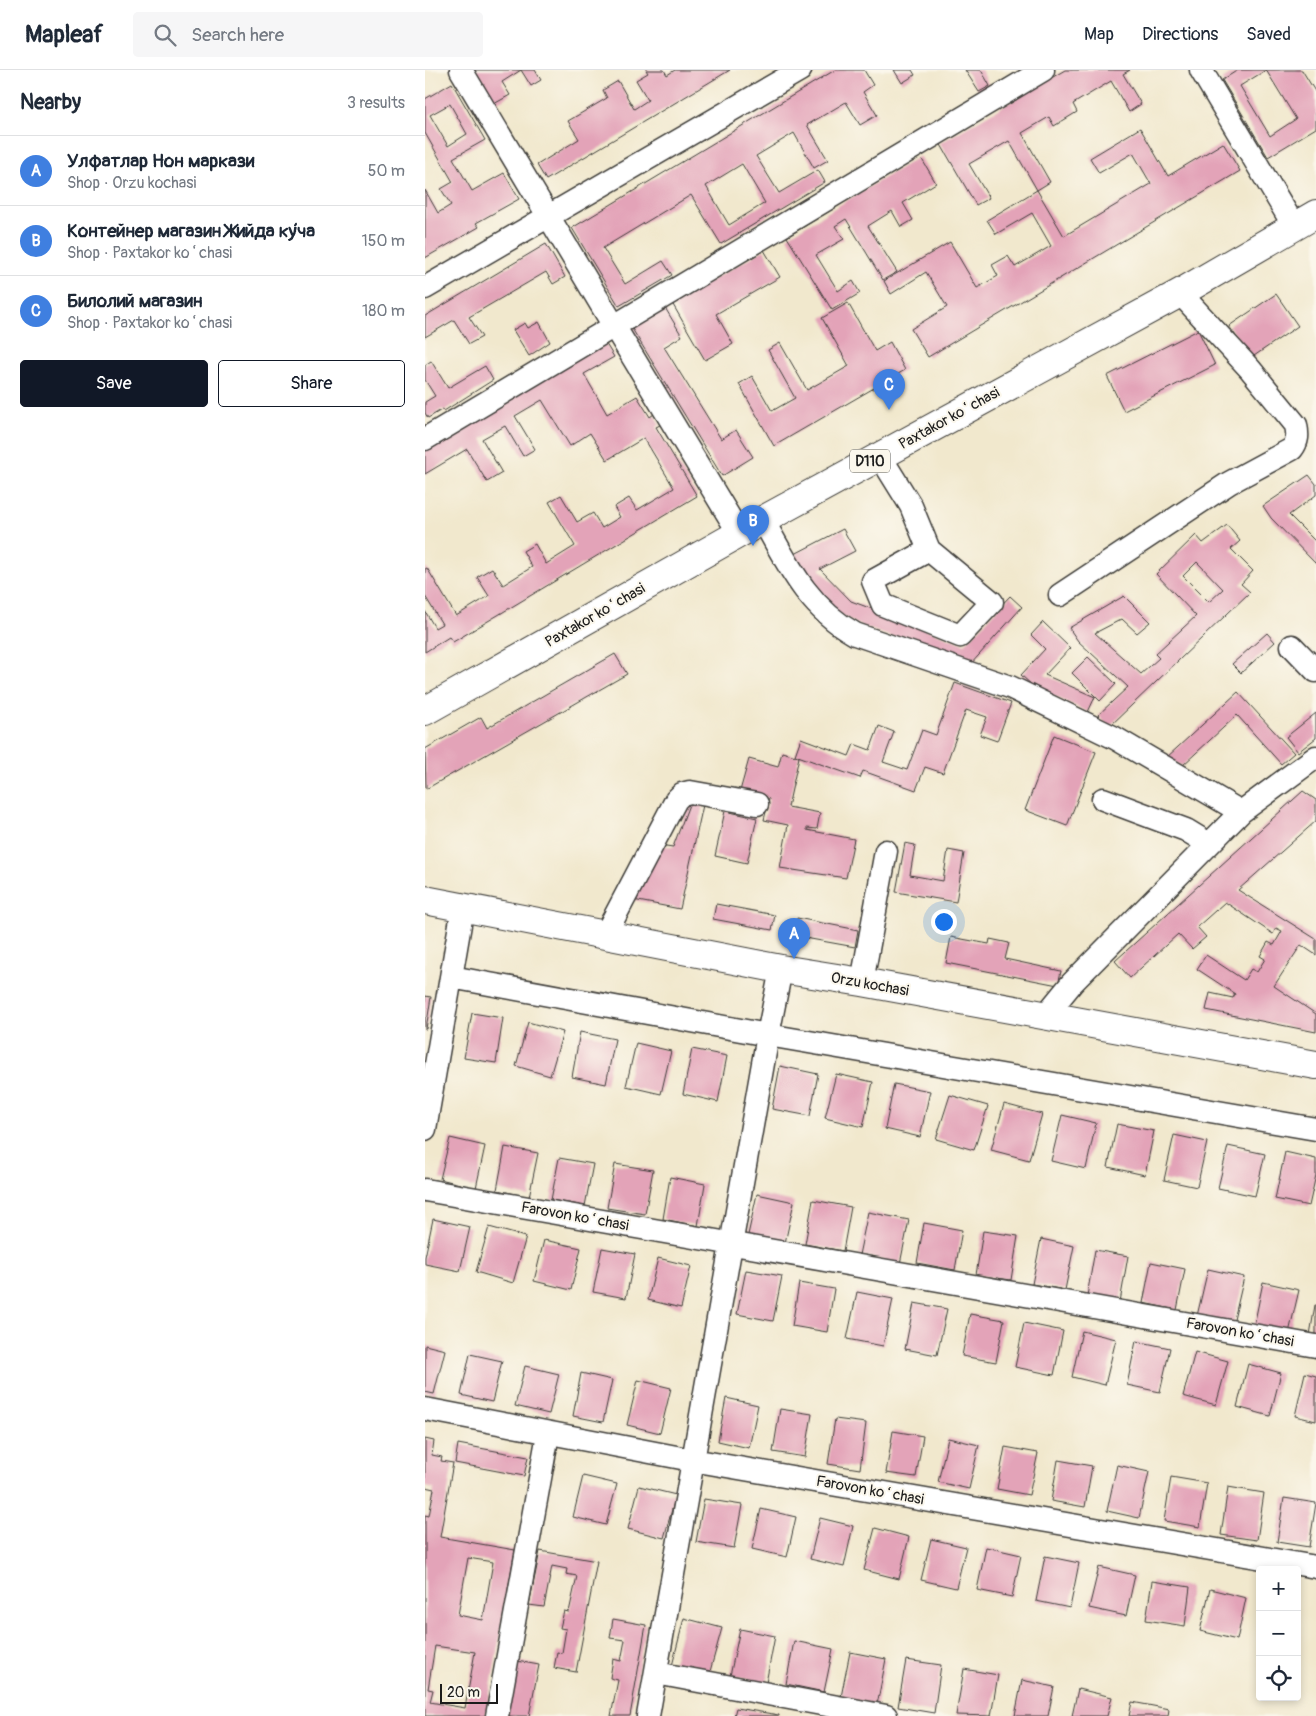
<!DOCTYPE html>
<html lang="en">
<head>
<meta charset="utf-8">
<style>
  body { margin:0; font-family:Pangolin,sans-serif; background:#f6f6f7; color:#1f2937 }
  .controls { position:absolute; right:15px; bottom:15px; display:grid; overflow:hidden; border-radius:5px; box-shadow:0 2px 8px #0003 }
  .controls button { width:45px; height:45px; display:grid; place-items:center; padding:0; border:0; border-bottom:1px solid #e0e1e3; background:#fff; color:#1f2937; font:25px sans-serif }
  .scale { position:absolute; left:15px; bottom:12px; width:58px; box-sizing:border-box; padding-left:5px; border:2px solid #1c1c1c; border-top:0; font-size:14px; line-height:18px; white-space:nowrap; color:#1c1c1c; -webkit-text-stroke:4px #fbf7ec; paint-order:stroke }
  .you { position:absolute; left:518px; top:851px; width:18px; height:18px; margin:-12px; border:4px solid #fff; border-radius:50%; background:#1a73e8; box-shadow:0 0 0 8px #1a73e833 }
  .badge { display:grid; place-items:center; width:32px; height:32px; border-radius:50%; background:#111827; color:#fff; font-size:16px; font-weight:700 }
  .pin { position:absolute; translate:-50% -41px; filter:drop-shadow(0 1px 2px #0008) }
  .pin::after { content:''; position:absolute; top:26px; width:18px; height:15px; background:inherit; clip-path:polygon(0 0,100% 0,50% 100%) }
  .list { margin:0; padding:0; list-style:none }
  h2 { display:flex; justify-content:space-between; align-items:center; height:65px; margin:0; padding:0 20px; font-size:21px }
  h2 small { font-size:16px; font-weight:400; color:#747a83 }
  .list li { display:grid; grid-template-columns:32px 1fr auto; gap:15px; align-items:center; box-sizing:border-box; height:70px; padding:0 20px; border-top:1px solid #e0e1e3 }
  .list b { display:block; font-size:19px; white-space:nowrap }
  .list p { margin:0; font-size:16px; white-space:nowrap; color:#747a83 }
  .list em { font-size:16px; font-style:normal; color:#747a83 }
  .actions { display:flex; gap:10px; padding:15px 20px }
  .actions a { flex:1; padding:11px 0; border:1px solid #111827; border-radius:5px; text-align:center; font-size:18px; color:#111827 }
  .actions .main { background:#111827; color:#fff }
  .icon { flex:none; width:28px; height:28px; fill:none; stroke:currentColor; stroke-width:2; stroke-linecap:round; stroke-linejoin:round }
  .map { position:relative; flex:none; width:891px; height:1646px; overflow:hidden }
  header { display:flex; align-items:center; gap:30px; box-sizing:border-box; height:70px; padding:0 25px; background:#fff; border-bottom:1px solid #e0e1e3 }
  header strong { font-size:24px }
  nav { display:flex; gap:28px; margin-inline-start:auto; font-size:18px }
  .search { width:350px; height:45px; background:#f6f6f7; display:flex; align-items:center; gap:12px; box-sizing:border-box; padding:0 18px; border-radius:5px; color:#747a83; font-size:19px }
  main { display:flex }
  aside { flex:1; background:#fff }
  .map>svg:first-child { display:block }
  .building { fill:#e3a3b8; fill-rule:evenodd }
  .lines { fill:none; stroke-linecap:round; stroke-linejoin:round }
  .minor-casing { stroke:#3c3b37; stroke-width:25 }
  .major-casing { stroke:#3c3b37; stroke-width:30 }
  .minor { stroke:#fff; stroke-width:22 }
  .major { stroke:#fff; stroke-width:28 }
  .labels { text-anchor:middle; stroke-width:4; stroke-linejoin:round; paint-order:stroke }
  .shield { fill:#fbf7ec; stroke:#5f5e5a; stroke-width:1 }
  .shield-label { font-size:14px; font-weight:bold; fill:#1c1c1c }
  .street-label { font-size:15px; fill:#1c1c1c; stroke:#fbf7ec }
</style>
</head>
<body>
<header>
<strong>Mapleaf</strong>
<div class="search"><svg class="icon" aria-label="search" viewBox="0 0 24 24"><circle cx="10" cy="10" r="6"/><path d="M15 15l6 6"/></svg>Search here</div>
<nav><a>Map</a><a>Directions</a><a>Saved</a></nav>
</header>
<main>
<aside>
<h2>Nearby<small>3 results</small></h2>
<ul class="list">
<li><span class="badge" style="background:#3f7fe0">A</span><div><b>Улфатлар Нон маркази</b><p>Shop · Orzu kochasi</p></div><em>50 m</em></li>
<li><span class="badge" style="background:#3f7fe0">B</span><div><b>Контейнер магазин Жийда ку́ча</b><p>Shop · Paxtakor koʻchasi</p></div><em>150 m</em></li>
<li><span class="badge" style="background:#3f7fe0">C</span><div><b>Билолий магазин</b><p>Shop · Paxtakor koʻchasi</p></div><em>180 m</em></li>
</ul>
<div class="actions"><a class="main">Save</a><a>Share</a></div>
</aside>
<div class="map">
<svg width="891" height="1646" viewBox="0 0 891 1646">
  <rect width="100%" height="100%" fill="#fbf7ec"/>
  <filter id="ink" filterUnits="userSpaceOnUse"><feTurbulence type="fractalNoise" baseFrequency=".02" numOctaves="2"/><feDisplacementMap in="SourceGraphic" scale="10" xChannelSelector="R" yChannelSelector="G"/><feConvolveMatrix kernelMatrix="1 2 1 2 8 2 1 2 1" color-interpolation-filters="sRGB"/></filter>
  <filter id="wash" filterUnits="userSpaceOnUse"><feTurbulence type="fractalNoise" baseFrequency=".0096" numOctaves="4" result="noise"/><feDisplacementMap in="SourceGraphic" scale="20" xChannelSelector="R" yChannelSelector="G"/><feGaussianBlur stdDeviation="1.12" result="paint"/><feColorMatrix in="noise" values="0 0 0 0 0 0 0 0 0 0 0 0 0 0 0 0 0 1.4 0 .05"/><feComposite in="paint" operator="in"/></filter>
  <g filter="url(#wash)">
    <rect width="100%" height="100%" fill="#f1e8cd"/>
    <g id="blocks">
      <!-- building -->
      <path class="building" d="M44,0h66l6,10 -10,6 -10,-16 -19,12 8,13 -18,10z
        M221,0h18l3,5 8,-5h55l-184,110 -9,-15 42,-26 -11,-18 39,-23 -4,-8 15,-9 16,28 14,-9 -12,-20 12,-7z
        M410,0h29l9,15 -10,7 14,23 -17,10 -14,-23 -39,23 21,35 -14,8 -20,-35 -38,23 23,37 39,-23 7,12 -104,62 -30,-49 -88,53 22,36 38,-23 9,14 -53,31 -47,-78zM317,94l23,39 -36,22 -23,-39z
        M469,0h18l3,5 -13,8z
        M540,0h16l9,16 -11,6z
        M640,0h65l-7,4 18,30 -12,8 -18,-31 -38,23 4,8 -23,14 -5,-9 -27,16 28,49 -13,8 -28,-49 -40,23 20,34 -13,7 -36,-62z
        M813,0h28l-26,16 30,50 26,-17 -30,-49h36l14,23v35l-48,29 -46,-77z
        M27,13l33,57 -32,18 19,33 32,-18 15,26 -43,24 3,4 -54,31v-68l13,23 13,-8 -10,-16 12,-7 -28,-49v-34zM25,34l17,30 -19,12 -18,-31z
        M715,58l28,48 55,-33 17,28 -312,186 -17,-28 36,-22 -21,-35 -35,22 -7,-13 66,-39 27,46 21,-12 -6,-11 16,-9 7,11 36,-21 -19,-33 -36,21 -9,-14 50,-30 27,46 87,-52 -18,-31 -34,20 -9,-15z
        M495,86l16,27 -33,20 10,17 -12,7 -9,-16 -24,15 29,46 -14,8 -37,-61 -11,7 9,13 -28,16 22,36 15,-10 7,12 -28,17 -45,-73z
        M121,174l19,33 -12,7 -7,-12 -77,45 13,20 -13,7 -15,-24 -29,17v-21z
        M339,180l16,27 -64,37 17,30 -28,16 -33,-57z
        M851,224l22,32 -47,32 -22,-32z
        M423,233l27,48 15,-9 15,28 -131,76 -35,-62 13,-8 20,35 23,-13 -27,-48 12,-7 27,47 42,-24 -27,-48z
        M239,236l18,30 -18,11 57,92 15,-9 17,27 -31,19 -91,-149z
        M114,252l11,20 -21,14 -16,-26 12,-7 3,5z
        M773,260l17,35 -91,46 -17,-35z
        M179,271l10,16 -30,17 23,40 30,-18 13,21 4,-3 6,11 -4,2 41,69 -244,146 -4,-5 -24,15v-41l10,17 7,-4 -17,-28v-27l2,-1 29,48 33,-20 -12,-19 15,-9 11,17 29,-18 -9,-16 12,-7 11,20 29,-18 -26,-44 12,-7 16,27 16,-9 9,15 18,-11 -6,-10 15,-9 8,12 37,-22 -30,-50 -37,22 -17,-27 -20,13 -28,-46 -27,16 20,33 -12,7 -18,-30 -23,13 20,34 -15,9 -20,-33 -42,25v-25z
        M6,291l17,27 37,-22 8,14 -49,31 -1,-2 -15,9 -3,-5v-11l10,-6 -10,-16v-15z
        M884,405l7,9v11l-27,20 27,27v22l-45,-46 -8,-12z
        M802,455l13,16 -9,8 22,22 -12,13 9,8 -141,135 -11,-12 30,-28 -50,-46 -9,-13 55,-32 26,26 -13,11 -15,-14 -27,14 46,41 18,-16 -4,-4 41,-38 -40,-42 40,-39 7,8zM772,492l26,27 -14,13 -26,-26z
        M418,459l12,22 -35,18 31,32 114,43 45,-48 12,11 -52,58 -109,-39 -27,-15 -43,-55z
        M618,552l27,26 -25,27 50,22 -7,15 -54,-25 -13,-12 24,-26 -14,-14z
        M842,563l8,9 -34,31 -9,-9z
        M190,584l12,20 -201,115 -1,-40 56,-32 6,11z
        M663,587l28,27 -16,17 -28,-28z
        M530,613l56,20 -14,38 -17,-6 7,-18 -21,-7 -23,63 -18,-6 -9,23 -53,-19 -3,7 -65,-23 6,-17 48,18 5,-12 16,6 9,-24 15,6 -11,30 24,8 15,-40 14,5z
        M813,622l56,61 -13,11 -44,-49 -55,51 -16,-8z
        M891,643v25l-18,14 -12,-15z
        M629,665l42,17 -29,74 -42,-16z
        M357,682l17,5 -11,50 32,6 -3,16 -10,-1v2l47,9 -8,39 -66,-10 8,-43 -24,-5 5,-21 -29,-8 9,-32 29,8z
        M878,721l13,9v21l-78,69 78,49v16l-15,-10 -27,41 42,28v18l-110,-22 4,-17 23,5 2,-4 -38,-25 9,-14 38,25 7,-11 6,3 8,-13 -5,-3 8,-14 6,3 8,-14 -6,-3 -3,6 -48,-32 -28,25 9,10 -14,12 -14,-15 -48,44 -15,-17z
        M265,732l13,3 -23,104 -47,-9 26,-55 14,2z
        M300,741l32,7 -10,45 -32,-7z
        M480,773l10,2 -5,30 33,6 5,-31 16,3 -8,49 -60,-10z
        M291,834l59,11 -3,15 -59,-11z
        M372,848l61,12 -3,17 -61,-11z
        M526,867l38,7 1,-5 19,4 -4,16 56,12 -3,14 -112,-22z
        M0,926l6,1 -5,32h-1z
        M47,943l31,5 -7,45 -32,-5z
        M103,952l35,10 -13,44 -34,-10z
        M155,962l35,7 -9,45 -34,-7z
        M211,973l35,8 -10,43 -35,-8z
        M267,979l35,7 -9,46 -35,-8z
        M355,996l38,8 -8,42 -38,-7z
        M411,1004l37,8 -10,45 -38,-9z
        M469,1014l36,7 -10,46 -35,-8z
        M525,1025l38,11 -14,44 -38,-11z
        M579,1034l38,10 -13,46 -38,-10z
        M637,1045l34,8 -10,46 -35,-8z
        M692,1054l37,7 -9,44 -37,-8z
        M749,1065l33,7 -10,45 -33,-7z
        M25,1068l35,8 -9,42 -36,-9z
        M803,1076l37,8 -10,42 -37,-8z
        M80,1077l33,6 -9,44 -32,-7z
        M860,1082l31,7v16l-7,31 -34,-7z
        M134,1088l34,6 -8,42 -34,-6z
        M190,1094l38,6 -8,44 -38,-6z
        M245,1107l35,7 -7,42 -35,-7z
        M332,1124l37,8 -9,41 -37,-8z
        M388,1130l38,7 -8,44 -38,-7z
        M443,1142l41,8 -9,44 -41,-9z
        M8,1149l37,8 -10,44 -35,-7v-7z
        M499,1153l38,7 -7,40 -38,-7z
        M64,1157l37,10 -13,46 -37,-11z
        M558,1161l35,5 -7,44 -35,-5z
        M616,1169l33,7 -9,44 -33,-6z
        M119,1170l37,8 -10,42 -37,-9z
        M177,1178l33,6 -9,44 -33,-6z
        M670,1180l33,6 -8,46 -33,-6z
        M233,1188l33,8 -10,42 -33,-8z
        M726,1192l34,7 -8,41 -34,-7z
        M783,1199l36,8 -11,47 -36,-8z
        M321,1200l36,6 -9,45 -36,-7z
        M838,1212l36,8 -10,43 -35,-7z
        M374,1213l35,6 -7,43 -35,-6z
        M432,1222l36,7 -10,47 -36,-7z
        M489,1233l33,6 -10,46 -32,-6z
        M890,1235h1v31l-6,-1z
        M545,1244l34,6 -8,42 -34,-6z
        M599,1253l39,8 -9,44 -39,-8z
        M657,1261l34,8 -11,46 -33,-8z
        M711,1271l34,7 -10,44 -33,-7z
        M0,1275l20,5 -11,44 -9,-2z
        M770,1282l33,9 -12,44 -33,-9z
        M45,1284l32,7 -10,41 -31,-7z
        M823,1294l33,9 -11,43 -33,-9z
        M100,1296l34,8 -10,40 -34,-8z
        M156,1303l31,7 -9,42 -30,-6z
        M880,1303l11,3v45l-21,-5z
        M213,1310l33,8 -11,45 -33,-8z
        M301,1328l32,7 -9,43 -31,-7z
        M355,1339l32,5 -7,43 -32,-5z
        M410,1349l31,4 -6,46 -32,-5z
        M468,1361l30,5 -7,41 -30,-4z
        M523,1368l31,7 -10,44 -31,-7z
        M0,1369l9,2 -2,14 10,2 -1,4 12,2 -13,74 75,13 -29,166h-61v-201l4,1 5,-27 -9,-2zM43,1488l25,4 -10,58 -25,-5zM10,1576l40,6 -10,56 -35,-6 3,-12 -5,-1z
        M33,1374l70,13 -4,19 -69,-13z
        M580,1377l33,6 -9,42 -32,-6z
        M633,1390l34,6 -7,41 -34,-6z
        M692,1395l32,7 -10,46 -32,-7z
        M158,1406l34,8 -11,41 -33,-8z
        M746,1407l36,6 -7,44 -36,-6z
        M214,1416l37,9 -12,43 -36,-9z
        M803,1417l36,6 -7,47 -36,-5z
        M859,1428l32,5 -7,44 -32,-5z
        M279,1429l38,6 -8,43 -38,-6z
        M336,1439l35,8 -9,40 -35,-8z
        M395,1448l33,8 -9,41 -34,-8z
        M450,1458l34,9 -10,42 -35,-9z
        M506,1469l35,8 -10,41 -35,-8z
        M561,1477l35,8 -9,42 -35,-7z
        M115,1481l57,10 -21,111 -22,-4 3,-16 5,1 4,-24 -6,-1 4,-17 5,1 8,-36 -11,-2 1,-5 -15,-3 -8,41 -15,-2z
        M620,1486l34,7 -9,45 -34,-7z
        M674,1497l36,8 -9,41 -37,-8z
        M727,1511l38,6 -5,39 -39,-6z
        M785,1519l36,9 -9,42 -37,-9z
        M259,1548l38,10 -13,47 -37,-9z
        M188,1549l33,6 -16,91h-19l7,-36 -8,-2 3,-19 8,2 4,-21 -15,-2z
        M315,1559l35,7 -9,47 -36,-7z
        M369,1571l39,8 -9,43 -38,-8z
        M425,1582l36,7 -9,46 -36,-8z
        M481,1590l35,5 -7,48 -36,-6z
        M92,1591l22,4 -10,51h-22z
        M539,1599l34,6 -7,41 -35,-1z
        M597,1610l32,7 -6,29h-33z
        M653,1619l34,8 -5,19h-35z
        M707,1632l37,7 -1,7h-39z
        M311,1638l43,7v1h-45z"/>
    </g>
  </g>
  <g filter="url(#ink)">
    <use href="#blocks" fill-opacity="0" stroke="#3c3b37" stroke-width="1"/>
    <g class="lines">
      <defs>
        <path id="minor" d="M36,0l153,256 125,207
          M776,0l93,156
          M0,218l375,-218
          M0,369l618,-369
          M455,386l31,50 18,44 -56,31 10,24 77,31 32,-34 -63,-52
          M338,450c25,45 45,88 92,114l155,53 105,51 126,74
          M635,525l169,-112 63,-34c6,-8 6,-14 4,-24l-46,-56 -70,-76
          M867,576l24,25
          M678,729l83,31 23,14
          M180,865l71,-135 6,-6 8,-2 67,12
          M26,907l317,58 548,94
          M437,912l24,-131
          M620,946l27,-33 169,-171 75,-55
          M0,1059l38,-222
          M0,1120l891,156
          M0,1339l267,51 624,107
          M231,1603l230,43
          M72,1646l51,-282
          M223,1646l120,-681 13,-66"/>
        <path id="major" d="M0,641l338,-191 417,-227 136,-79
          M0,830l356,69 81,13 454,83"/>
      </defs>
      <!-- minor casing -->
      <use href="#minor" class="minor-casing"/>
      <!-- major casing -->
      <use href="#major" class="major-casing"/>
      <!-- minor -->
      <use href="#minor" class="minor"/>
      <!-- major -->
      <use href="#major" class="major"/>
    </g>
  </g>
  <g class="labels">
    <!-- shield labels -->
    <rect class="shield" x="425" y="379.5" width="40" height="23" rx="4"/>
    <g class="shield-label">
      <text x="445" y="396">D110</text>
    </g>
    <!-- street labels -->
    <g class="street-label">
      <text transform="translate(524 348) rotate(-29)" y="5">Paxtakor koʻchasi</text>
      <text transform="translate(170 545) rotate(-30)" y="5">Paxtakor koʻchasi</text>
      <text transform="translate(445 914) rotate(10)" y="5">Orzu kochasi</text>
      <text transform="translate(150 1146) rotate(10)" y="5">Farovon koʻchasi</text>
      <text transform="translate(815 1262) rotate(10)" y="5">Farovon koʻchasi</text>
      <text transform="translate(445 1420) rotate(10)" y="5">Farovon koʻchasi</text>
    </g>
  </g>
</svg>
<div class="controls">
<button>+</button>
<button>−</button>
<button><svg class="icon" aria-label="locate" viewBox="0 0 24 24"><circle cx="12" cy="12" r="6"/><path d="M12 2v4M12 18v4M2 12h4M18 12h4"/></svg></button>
</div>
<div class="scale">20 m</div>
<div class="you"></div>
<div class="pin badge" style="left:369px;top:889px;background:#3f7fe0">A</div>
<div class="pin badge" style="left:328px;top:476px;background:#3f7fe0">B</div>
<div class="pin badge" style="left:464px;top:340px;background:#3f7fe0">C</div>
</div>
</main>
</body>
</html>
